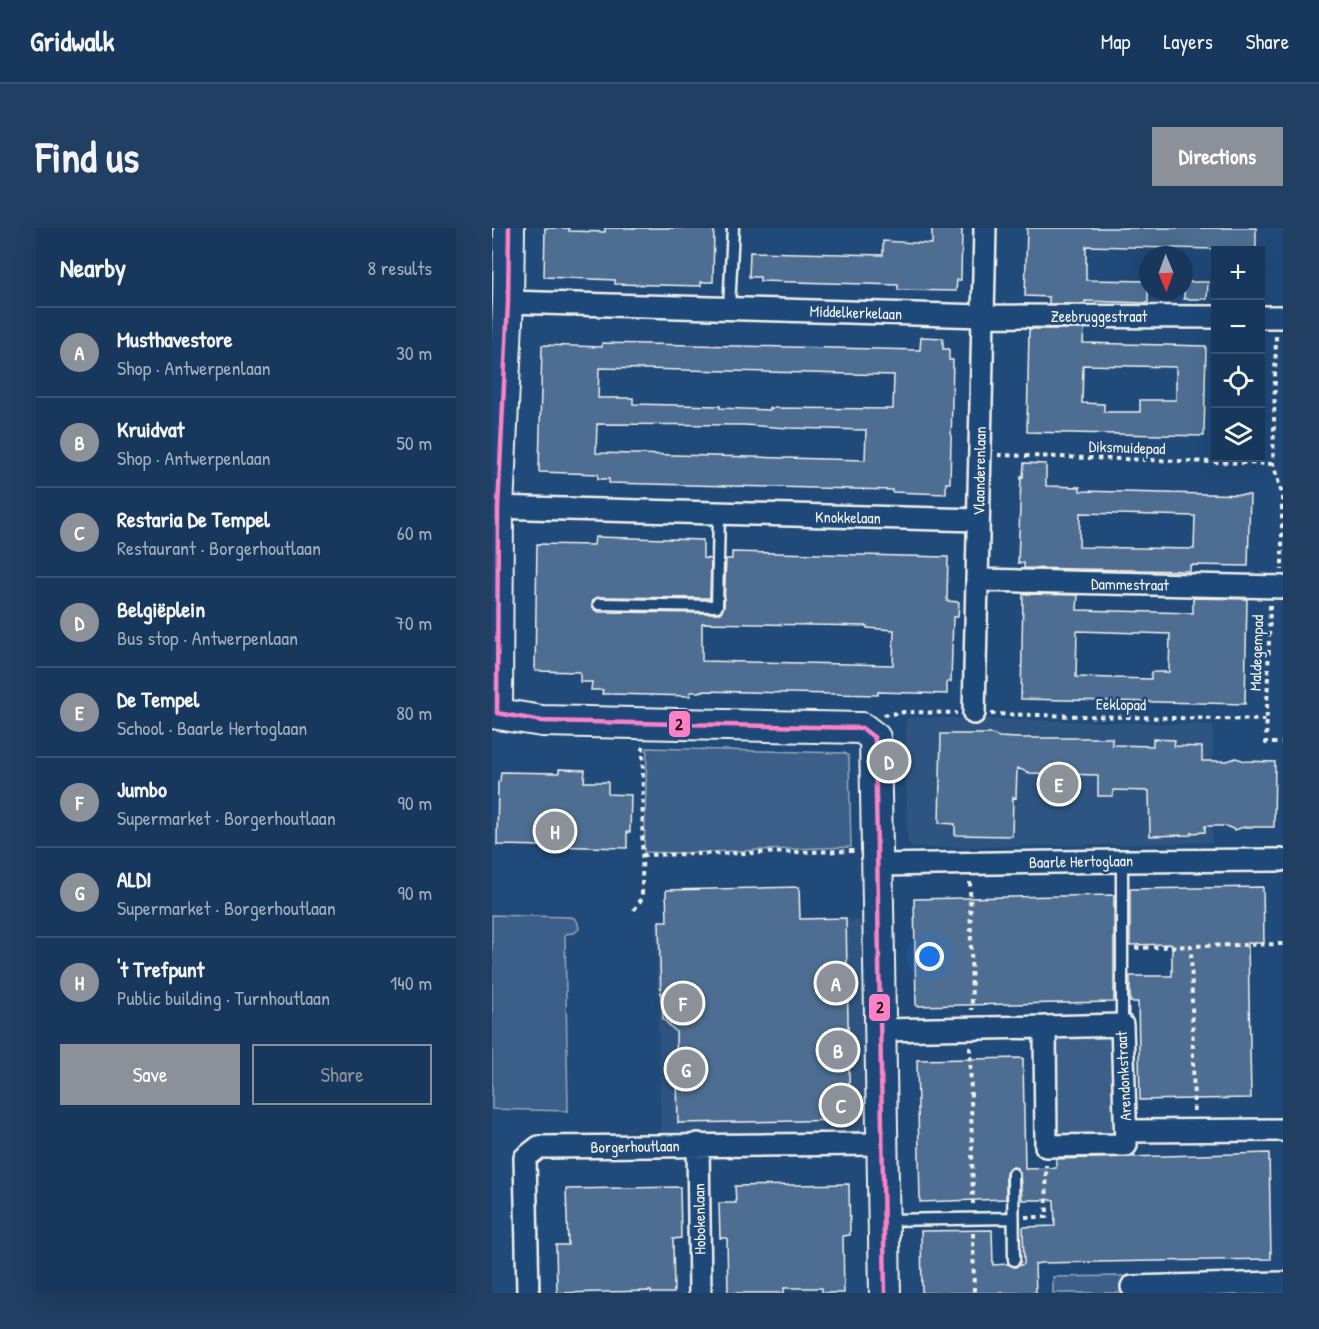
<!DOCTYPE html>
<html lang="en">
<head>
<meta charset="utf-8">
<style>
  body { margin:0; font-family:"Patrick Hand",sans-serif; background:#203f62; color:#f1f3f6 }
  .controls { position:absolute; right:18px; top:18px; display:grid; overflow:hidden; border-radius:0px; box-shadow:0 6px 24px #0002 }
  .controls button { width:54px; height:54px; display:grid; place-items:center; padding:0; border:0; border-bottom:2px solid #365272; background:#17385c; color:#f1f3f6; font:30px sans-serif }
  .compass { position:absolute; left:647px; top:18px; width:54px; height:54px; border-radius:50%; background:#17385c; box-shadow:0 6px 24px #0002; rotate:179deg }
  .you { position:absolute; left:438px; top:729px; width:21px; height:21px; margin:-15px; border:4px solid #fff; border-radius:50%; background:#1a73e8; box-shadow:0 0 0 9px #1a73e833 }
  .badge { display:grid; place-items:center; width:39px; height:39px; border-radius:50%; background:#8c9099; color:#fff; font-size:20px; font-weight:700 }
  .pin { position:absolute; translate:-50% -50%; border:3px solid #fff; box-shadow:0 2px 6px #0006 }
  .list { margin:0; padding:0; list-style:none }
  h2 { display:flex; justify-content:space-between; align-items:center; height:78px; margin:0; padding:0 24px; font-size:26px }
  h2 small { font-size:20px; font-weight:400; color:#9eacbb }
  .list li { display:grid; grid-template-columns:39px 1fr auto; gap:18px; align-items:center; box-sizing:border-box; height:90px; padding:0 24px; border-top:2px solid #365272 }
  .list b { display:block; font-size:22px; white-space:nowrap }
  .list p { margin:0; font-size:20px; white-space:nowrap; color:#9eacbb }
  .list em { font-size:20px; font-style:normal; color:#9eacbb }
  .actions { display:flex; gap:12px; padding:18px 24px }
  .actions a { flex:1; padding:14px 0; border:2px solid #8c9099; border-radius:0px; text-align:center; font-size:21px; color:#8c9099 }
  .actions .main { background:#8c9099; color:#fff }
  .icon { flex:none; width:33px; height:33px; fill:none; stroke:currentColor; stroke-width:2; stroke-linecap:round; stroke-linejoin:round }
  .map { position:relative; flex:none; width:791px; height:1065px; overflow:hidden; border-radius:0px }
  header { display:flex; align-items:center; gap:36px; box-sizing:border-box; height:84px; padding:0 30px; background:#17385c; border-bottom:2px solid #365272 }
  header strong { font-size:28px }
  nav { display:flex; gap:33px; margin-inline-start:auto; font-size:21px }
  .intro { display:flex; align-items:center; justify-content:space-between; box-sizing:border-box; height:144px; padding:0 36px }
  h1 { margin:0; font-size:42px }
  .button { padding:15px 27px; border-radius:0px; background:#8c9099; color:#fff; font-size:21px; font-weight:700 }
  main { display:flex; gap:36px; padding:0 36px }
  aside { flex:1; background:#17385c; border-radius:0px; box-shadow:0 6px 24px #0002 }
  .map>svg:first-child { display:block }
  .built { fill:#2d5581 }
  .green { fill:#3a5f88; stroke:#97a8b8; stroke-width:1.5 }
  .building { fill:#4d6e92; stroke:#f4f1e8; stroke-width:1.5; fill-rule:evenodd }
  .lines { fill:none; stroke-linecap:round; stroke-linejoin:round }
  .lane-casing { stroke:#f4f1e8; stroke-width:15 }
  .street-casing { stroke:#f4f1e8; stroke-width:26 }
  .secondary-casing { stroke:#f4f1e8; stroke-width:34 }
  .path { stroke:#f4f1e8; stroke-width:4; stroke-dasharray:4.5 4.5; stroke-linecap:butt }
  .lane { stroke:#1f4a7a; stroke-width:10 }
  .street { stroke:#1f4a7a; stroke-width:21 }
  .secondary { stroke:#1f4a7a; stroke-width:30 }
  .bus-1-casing { stroke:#1f4a7a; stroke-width:9 }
  .bus-1 { stroke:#ff80c5; stroke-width:4.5 }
  .labels { text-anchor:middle; stroke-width:5; stroke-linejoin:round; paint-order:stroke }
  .street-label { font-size:16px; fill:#f4f1e8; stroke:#1f4a7a }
  .line-badge { stroke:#1f4a7a; stroke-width:2 }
  .pale-badge-label { font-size:16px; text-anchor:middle; font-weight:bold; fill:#111 }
</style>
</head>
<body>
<header>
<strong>Gridwalk</strong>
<nav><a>Map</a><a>Layers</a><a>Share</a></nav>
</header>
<div class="intro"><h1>Find us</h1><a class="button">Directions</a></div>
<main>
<aside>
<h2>Nearby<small>8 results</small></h2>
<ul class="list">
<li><span class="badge">A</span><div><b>Musthavestore</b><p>Shop · Antwerpenlaan</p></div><em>30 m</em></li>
<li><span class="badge">B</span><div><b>Kruidvat</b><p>Shop · Antwerpenlaan</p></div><em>50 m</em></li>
<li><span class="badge">C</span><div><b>Restaria De Tempel</b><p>Restaurant · Borgerhoutlaan</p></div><em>60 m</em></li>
<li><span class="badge">D</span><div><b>Belgiëplein</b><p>Bus stop · Antwerpenlaan</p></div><em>70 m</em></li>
<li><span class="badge">E</span><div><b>De Tempel</b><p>School · Baarle Hertoglaan</p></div><em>80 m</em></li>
<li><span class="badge">F</span><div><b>Jumbo</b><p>Supermarket · Borgerhoutlaan</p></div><em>90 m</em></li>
<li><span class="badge">G</span><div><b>ALDI</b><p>Supermarket · Borgerhoutlaan</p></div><em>90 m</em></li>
<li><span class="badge">H</span><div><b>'t Trefpunt</b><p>Public building · Turnhoutlaan</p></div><em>140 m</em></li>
</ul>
<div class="actions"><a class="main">Save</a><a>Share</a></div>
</aside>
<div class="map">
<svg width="791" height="1065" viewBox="0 0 791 1065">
  <rect width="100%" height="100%" fill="#1f4a7a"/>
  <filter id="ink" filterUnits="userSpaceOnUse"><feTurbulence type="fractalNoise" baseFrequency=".0167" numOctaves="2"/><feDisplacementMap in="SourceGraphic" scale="12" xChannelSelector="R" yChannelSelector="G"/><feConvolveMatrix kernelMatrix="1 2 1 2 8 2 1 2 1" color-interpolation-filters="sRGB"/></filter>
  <g filter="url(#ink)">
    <!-- built -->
    <path class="built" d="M419,489l302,8 -1,118 -300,5 -5,-6 -1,-123z
      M369,692l5,219 -205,-1 -5,-216z"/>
    <!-- green -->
    <path class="green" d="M155,520l197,5 4,2 1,4 2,88 -172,6 -35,-1z
      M0,687l79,2c7,2 7,6 8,12l-5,4 -9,1 3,177 -76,-2z
      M621,804l7,104 -64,7 -6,-108z
      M631,1048v17h-70v-16z"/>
    <!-- building -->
    <path class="building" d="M53,0h24v3l36,1v-4h109l-1,54h-12v4l-86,-2v-4l-71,-3z
      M440,0l30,1 -1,51h-4l-1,11 -58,-1v-5l-138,-4v-4h-11l1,-25 133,3v-14l49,3z
      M535,0h229v22l-170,-4v34l62,1v22l-63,-2v3h-36v-7l-24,-1z
      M692,54h24l-1,17h-23z
      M537,101h55l-1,14 123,3 -2,90 -177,-4zM591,137l93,2v33h-36v12h-36v-8l-22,-1z
      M429,109l22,1v11h6v11h4l-3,123h-4v11l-54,-2v-2l-283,-7v-4h-11v-5l-59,-2 3,-127 60,2v-4l318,7zM107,140l295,7 -1,34 -123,-1v2l-26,-1 -24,-1v-2l-87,-2v-6h-35zM105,196l147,1 44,3 78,2 -1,30 -269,-7z
      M532,235l22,1v22l34,1v4l170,4 -2,71 -58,-1v6l-166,-3v-5h-6l3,-87 2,1zM588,285l115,3 -1,33 -115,-2z
      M103,309l108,3v18l8,1 -1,39 -111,-1 -6,3 -1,4 3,6 4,2 121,1 4,-7 2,-47h6v-7l216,5 -1,44 12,1 -1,15h-5l-2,65h-4v12l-69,-2v3l-178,-4v1h-10v4l-79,-2h-9l1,-4h-12l1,-8h-12v-10l-45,-1 2,-127 57,1zM210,395l165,3v2l27,2 -1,35 -191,-4z
      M531,366l55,1 -1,15 116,3v-15l54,1 -2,105 -224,-5zM585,403l93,3 -1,38h-18v7l-75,-2z
      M449,506h51l7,3 18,1h95v7l41,1v-7l22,1 -1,6 28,1v14h25l9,-3 9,3 30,1 -1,65h-30l-9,3 -9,-4h-21v6l-14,1v2l-41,1 -1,-45 -36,-1v6h-15v-21l-68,-2 -13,-5 -1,30 -3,-1 -1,39 -57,-1v-11l-16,-1z
      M67,541l26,1 -1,12h24v12l23,1 -1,37h-3v16l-130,-3 1,-63 2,-1 1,-9 58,1z
      M307,659l1,32 46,-1 4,202 -172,3 -2,-91 -13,-13 -1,-20h-1l-2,-78h8l-1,-31z
      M771,659l1,56h-16l3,155 -111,2 -2,-98h-8v-26h42v-32l-42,1v-56z
      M622,667v107l-198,4 -2,-107z
      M531,830l2,111 31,-1v-9l213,-6 2,106 -230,4 -6,1 1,29h-114l-1,-62 71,-1 1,35 15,-1 7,3 9,-3 -1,-37 32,-1 -1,-26h-32l-2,-27 -3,-5 -4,-1 -4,1 -3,6v25l-86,3 -3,-142z
      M357,956l1,51 -7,1 1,57h-22v-5h-38v5h-56l-1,-55h-7l-1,-35h17l-1,-17z
      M188,959l1,51 -8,1 1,54h-23v-2l-94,2 -1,-48h12l-2,-56z"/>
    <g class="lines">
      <defs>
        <path id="lane" d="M237,81l4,-81
          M107,376l118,2 2,-92
          M630,633v164
          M521,946l1,86
          M393,992l128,-2"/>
        <path id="street" d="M16,74l475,14 233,1
          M768,89h23
          M0,279l486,13
          M486,352l305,7
          M482,485l11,-485
          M386,637l244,-4 159,-1
          M630,797l4,120 -80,1 -1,-119z
          M388,802l165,-3
          M634,903l157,-1
          M206,916l2,149
          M640,1059l151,-4
          M36,1065l-3,-135 14,-11 344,-3"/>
        <path id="secondary" d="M0,485l50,8 320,7 13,10 10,555
          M5,485l1,-205 10,-206 1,-74"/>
      </defs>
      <!-- lane casing -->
      <use href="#lane" class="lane-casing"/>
      <!-- street casing -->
      <use href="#street" class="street-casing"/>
      <!-- secondary casing -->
      <use href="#secondary" class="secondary-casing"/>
      <!-- path -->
      <path class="path" d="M784,108l-3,128 9,30v76
        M506,227l275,9
        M778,377l-4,138h17
        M499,486l275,6
        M391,487l22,-3 52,1
        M150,627l213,-4
        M478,654l2,128
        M142,682l8,-12 1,-153
        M643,720l56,-2
        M478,819l3,157
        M702,883l-3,-165 92,-2
        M533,989h22l-1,-52
        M481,1005l1,60"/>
      <!-- lane -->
      <use href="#lane" class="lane"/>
      <!-- street -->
      <use href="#street" class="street"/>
      <!-- secondary -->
      <use href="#secondary" class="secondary"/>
      <defs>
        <path id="bus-1" d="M5,485l1,-205 10,-206 1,-74
          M5,485l45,8 320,7
          M370,500l13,10 10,555"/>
      </defs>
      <!-- bus-1 casing -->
      <use href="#bus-1" class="bus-1-casing"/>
      <!-- bus-1 -->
      <use href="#bus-1" class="bus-1"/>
    </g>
  </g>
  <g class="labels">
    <!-- street labels -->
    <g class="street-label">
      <text transform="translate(364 84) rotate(2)" y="6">Middelkerkelaan</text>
      <text x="607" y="94">Zeebruggestraat</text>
      <text transform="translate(635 219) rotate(2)" y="6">Diksmuidepad</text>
      <text transform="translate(487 243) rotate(-89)" y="6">Vlaanderenlaan</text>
      <text transform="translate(356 289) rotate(1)" y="6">Knokkelaan</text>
      <text transform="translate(638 356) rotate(1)" y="6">Dammestraat</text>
      <text transform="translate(764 425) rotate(-88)" y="6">Maldegempad</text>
      <text transform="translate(629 476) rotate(1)" y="6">Eeklopad</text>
      <text transform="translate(589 633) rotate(-1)" y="6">Baarle Hertoglaan</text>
      <text transform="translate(631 848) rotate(-93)" y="6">Arendonkstraat</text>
      <text transform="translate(143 918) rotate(-1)" y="6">Borgerhoutlaan</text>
      <text transform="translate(207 991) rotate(-91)" y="6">Hobokenlaan</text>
    </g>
  </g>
  <g class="line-badge">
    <rect x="176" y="482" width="23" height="28" rx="6" fill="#ff80c5"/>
    <rect x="376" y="765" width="23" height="29" rx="6" fill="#ff80c5"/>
  </g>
  <g class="pale-badge-label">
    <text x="187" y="502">2</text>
    <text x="388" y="785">2</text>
  </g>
</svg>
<div class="controls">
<button>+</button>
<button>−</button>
<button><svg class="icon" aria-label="locate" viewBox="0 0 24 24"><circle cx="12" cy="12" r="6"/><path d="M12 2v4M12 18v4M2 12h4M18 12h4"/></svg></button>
<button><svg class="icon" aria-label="layers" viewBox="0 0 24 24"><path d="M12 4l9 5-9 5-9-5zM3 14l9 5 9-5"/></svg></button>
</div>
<svg class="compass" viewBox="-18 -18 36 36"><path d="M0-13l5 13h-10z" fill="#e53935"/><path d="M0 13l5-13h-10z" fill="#9eacbb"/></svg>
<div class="you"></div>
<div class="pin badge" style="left:344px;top:755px">A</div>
<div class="pin badge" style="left:346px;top:822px">B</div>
<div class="pin badge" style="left:349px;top:877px">C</div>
<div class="pin badge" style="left:397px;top:533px">D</div>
<div class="pin badge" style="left:567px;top:556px">E</div>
<div class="pin badge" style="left:191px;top:775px">F</div>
<div class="pin badge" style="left:194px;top:841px">G</div>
<div class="pin badge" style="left:63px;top:603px">H</div>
</div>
</main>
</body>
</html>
